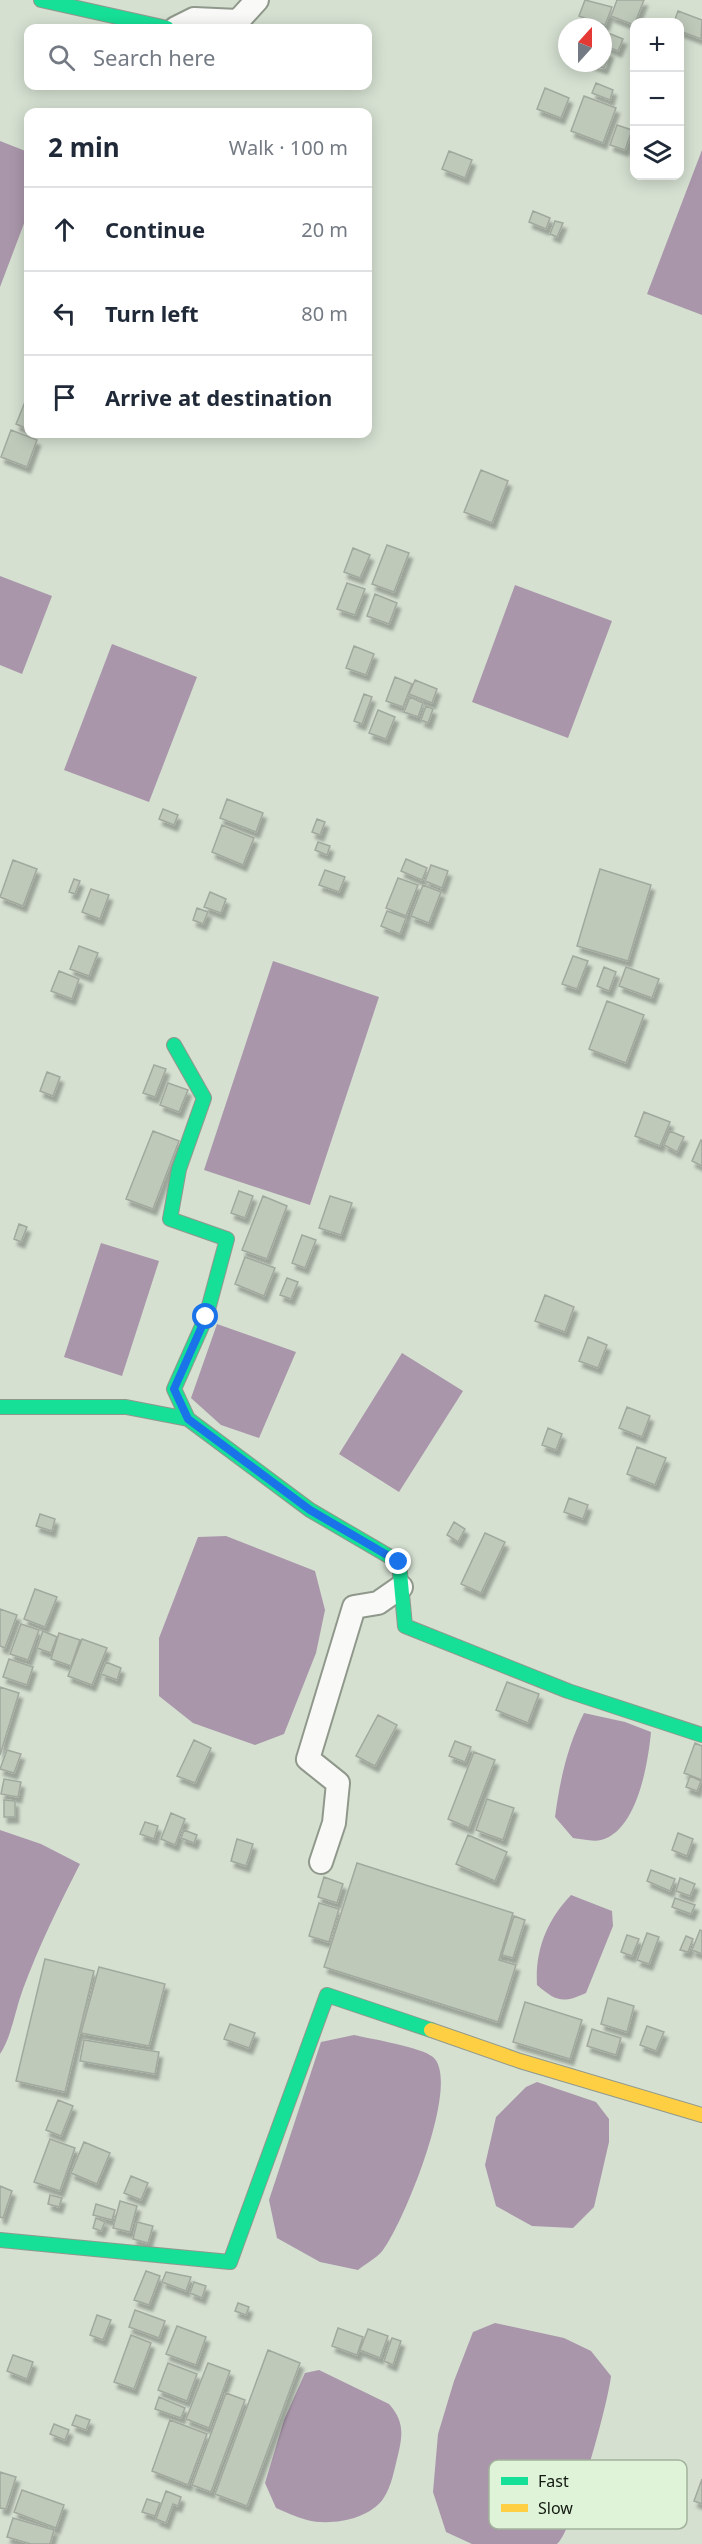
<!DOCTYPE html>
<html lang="en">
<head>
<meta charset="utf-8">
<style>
  body { margin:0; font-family:"Noto Sans",sans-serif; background:#f2f2f3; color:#1f2937 }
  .controls { position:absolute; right:18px; top:18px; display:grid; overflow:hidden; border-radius:12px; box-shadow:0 3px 15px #0003 }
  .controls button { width:54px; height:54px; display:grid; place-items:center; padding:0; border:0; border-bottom:2px solid #e0e1e3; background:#fff; color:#1f2937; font:30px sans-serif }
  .compass { position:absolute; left:558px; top:18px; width:54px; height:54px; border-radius:50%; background:#fff; box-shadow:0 3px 15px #0003; rotate:21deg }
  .stop { position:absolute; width:18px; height:18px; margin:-14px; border:4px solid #1a73e8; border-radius:50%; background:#fff }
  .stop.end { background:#1a73e8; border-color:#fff; box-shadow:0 2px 6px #0008 }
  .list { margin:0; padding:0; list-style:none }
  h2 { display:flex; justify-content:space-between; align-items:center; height:78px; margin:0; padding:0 24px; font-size:26px }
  h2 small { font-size:20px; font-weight:400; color:#747a83 }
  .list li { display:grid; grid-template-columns:39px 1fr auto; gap:18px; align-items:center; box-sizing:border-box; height:84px; padding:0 24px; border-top:2px solid #e0e1e3 }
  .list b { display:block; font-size:22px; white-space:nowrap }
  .list em { font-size:20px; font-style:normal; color:#747a83 }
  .icon { flex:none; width:33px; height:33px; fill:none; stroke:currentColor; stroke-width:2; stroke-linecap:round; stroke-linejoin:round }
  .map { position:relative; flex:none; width:702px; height:2544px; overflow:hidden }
  .search { position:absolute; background:#fff; box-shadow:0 3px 15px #0003; left:24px; top:24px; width:348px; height:66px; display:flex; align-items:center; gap:15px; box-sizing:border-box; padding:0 21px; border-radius:12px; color:#747a83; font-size:22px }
  .panel { position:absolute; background:#fff; box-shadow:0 3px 15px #0003; left:24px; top:108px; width:348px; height:330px; border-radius:12px }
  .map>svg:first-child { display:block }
  .water { fill:#a996aa }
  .building { fill:#bec9ba; stroke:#a1a99e; stroke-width:1.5; filter:url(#shadow) }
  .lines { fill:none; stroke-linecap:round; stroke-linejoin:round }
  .street-casing { stroke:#90988c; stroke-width:26 }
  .fast-casing { stroke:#90988c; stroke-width:16 }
  .slow-casing { stroke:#90988c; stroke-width:16 }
  .street { stroke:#f9faf8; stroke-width:22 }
  .fast { stroke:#16e098; stroke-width:14 }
  .slow { stroke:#ffcf43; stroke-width:14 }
  .route { stroke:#1a73e8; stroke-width:8 }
  .key { fill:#dff3d8; stroke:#a2b29c; stroke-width:1.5 }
  .key-label { font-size:16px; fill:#121910 }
</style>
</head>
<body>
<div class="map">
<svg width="702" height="2544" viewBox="0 0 702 2544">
  <defs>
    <filter id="shadow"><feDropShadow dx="3.5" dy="6" stdDeviation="1.5" flood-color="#0004"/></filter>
  </defs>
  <rect width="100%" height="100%" fill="#d5e0d1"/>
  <!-- water -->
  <path class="water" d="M0,141l28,11v61l-28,74z
    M702,150v165l-55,-21z
    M0,576l52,20 -30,78 -22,-9z
    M515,585l97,36 -44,117 -96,-36z
    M112,644l85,33 -48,125 -85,-32z
    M273,961l106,36 -69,208 -106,-35z
    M101,1243l58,18 -37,115 -58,-19z
    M217,1324l79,28 -37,86 -38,-13 -30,-27z
    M402,1353l61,38 -64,101 -60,-38z
    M226,1536l89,35 10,39 -9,43 -32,81 -29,11 -62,-22 -34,-27v-58l39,-101z
    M584,1713l41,9 26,10c-3,32 -14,99 -50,108 -8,2 -20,-1 -28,-2l-18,-21c5,-37 12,-70 29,-104z
    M0,1830l41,14 39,20c-21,41 -41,82 -57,125 -8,21 -11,47 -23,65z
    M571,1895l41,16 1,15 -27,67c-24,11 -30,8 -49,-8 -2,-35 10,-65 34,-90z
    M354,2035c17,4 67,12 79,22 29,25 -30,167 -50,193 -6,8 -18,14 -25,20l-38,-8 -43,-24 -8,-38 52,-158z
    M537,2082l59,20 13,17v23l-15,65 -21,21 -41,-2 -36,-20 -11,-41 11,-48 30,-30z
    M495,2323l69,15 27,13 20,25c-3,27 -37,154 -54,168h-85l-26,-12 -13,-40 5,-58 16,-53 19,-49z
    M319,2370l70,34c15,17 14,30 9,51 -4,15 -6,31 -15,44 -15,21 -53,27 -76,21 -11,-3 -21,-8 -31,-12l-11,-25 19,-63 21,-47z"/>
  <!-- building -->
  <path class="building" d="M585,0l27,7 -7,18 -26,-9z
    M617,0h27l-10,25 -23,-9z
    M678,11l24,9 -1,19 -21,-8v-9h-6z
    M603,31l20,8 -5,12 -15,-6z
    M603,49l7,3 -6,16 -14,-5h13z
    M596,83l17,7 -3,10 -18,-7z
    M545,88l24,10 -8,20 -24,-9z
    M584,96l32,12 -13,35 -32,-12z
    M617,125l15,5 -7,20 -15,-5z
    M449,151l23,9 -7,18 -23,-9z
    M533,211l17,7 -4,11 -17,-7z
    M555,221l8,2 -6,14 -7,-3z
    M27,397h1v32l-12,-5z
    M11,430l26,10 -10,27 -26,-10z
    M481,470l27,11 -16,42 -28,-11z
    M387,545l22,8 -15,39 -22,-8z
    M353,548l17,7 -10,23 -16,-6z
    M347,583l18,6 -10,26 -18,-6z
    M375,594l22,9 -8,21 -22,-8z
    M354,646l20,8 -8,21 -20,-7z
    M395,677l17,7 -9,23 -17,-6z
    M415,680l22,9 -5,14 -23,-9z
    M364,694l8,3 -10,27 -8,-3z
    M410,697l13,6 -5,14 -14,-5z
    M426,706l7,3 -5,14 -7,-3z
    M378,710l17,7 -9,22 -17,-6z
    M227,799l36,14 -7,19 -36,-14z
    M163,809l15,6 -4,10 -15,-6z
    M317,819l8,3 -5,13 -8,-3z
    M222,825l32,13 -11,27 -31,-13z
    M318,842l12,4 -3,9 -12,-5z
    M406,859l21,9 -5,12 -21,-9z
    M13,860l24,9 -14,37 -23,-9z
    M431,865l17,6 -6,17 -17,-7z
    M600,869l51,16 -23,76 -51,-15z
    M325,870l20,7 -6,15 -20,-7z
    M398,878l20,7 -12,31 -20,-8z
    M74,879l6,2 -5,13 -6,-2z
    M423,885l18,7 -12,31 -18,-7z
    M91,889l18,6 -9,24 -18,-7z
    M210,892l16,7 -5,14 -17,-6z
    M197,908l11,4 -5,12 -10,-4z
    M387,911l19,7 -6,16 -19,-8z
    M79,946l19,7 -9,23 -19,-7z
    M573,956l15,5 -11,28 -15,-5z
    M604,967l12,5 -7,19 -12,-5z
    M626,967l33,12 -7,19 -33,-12z
    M59,971l20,8 -7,20 -21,-8z
    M607,1001l37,14 -18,48 -37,-14z
    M154,1065l12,4 -11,28 -12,-4z
    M47,1072l13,5 -7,19 -13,-5z
    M168,1083l20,7 -9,22 -19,-7z
    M644,1112l26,10 -10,24 -25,-10z
    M153,1131l26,10 -26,68 -27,-10z
    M670,1131l14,6 -7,15 -13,-7z
    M701,1140l1,1v25l-10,-5z
    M239,1191l14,5 -8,22 -14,-5z
    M263,1196l24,10 -20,53 -25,-9z
    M330,1196l22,7 -11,32 -22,-7z
    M19,1224l8,3 -6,15 -7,-3z
    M302,1235l14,5 -11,28 -13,-5z
    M245,1257l30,11 -11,28 -29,-12z
    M287,1278l11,4 -7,17 -11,-4z
    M545,1295l29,12 -9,25 -30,-11z
    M588,1337l19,8 -9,23 -19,-7z
    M627,1407l23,9 -8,21 -23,-9z
    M548,1428l14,6 -6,16 -14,-5z
    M637,1447l29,11 -11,27 -28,-11z
    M569,1498l19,7 -5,14 -19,-7z
    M40,1514l15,5 -3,12 -16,-5z
    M454,1522l11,7 -7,13 -11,-7z
    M485,1533l20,9 -24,51 -20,-9z
    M35,1589l22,8 -12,30 -21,-8z
    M0,1609l17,6 -12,33 -5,-2z
    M21,1624l18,6 -11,30 -18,-6z
    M43,1631l14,6 -6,16 -14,-5z
    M59,1633l21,7 -9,26 -20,-7z
    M82,1639l25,9 -15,37 -24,-9z
    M9,1659l24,8 -6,18 -24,-8z
    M106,1662l15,6 -4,12 -16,-6z
    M507,1682l32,12 -11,29 -32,-13z
    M0,1687l19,6 -19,62z
    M378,1715l19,10 -22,41 -19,-10z
    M194,1740l17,8 -16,35 -18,-7z
    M455,1741l16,6 -6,15 -16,-6z
    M695,1743l7,3v34l-18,-7z
    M7,1750l14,4 -7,19 -14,-4z
    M474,1752l21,8 -26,68 -21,-9z
    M690,1776l11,5 -4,10 -11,-4z
    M4,1779l17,3 -3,15 -17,-3z
    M487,1799l27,9 -11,32 -27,-10z
    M4,1800l11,1v16h-11z
    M171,1813l14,6 -10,26 -14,-6z
    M145,1822l13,4 -4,13 -14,-5z
    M184,1830l13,5 -3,8 -13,-5z
    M678,1833l15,6 -6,17 -15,-6z
    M468,1835l39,17 -12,29 -39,-17z
    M237,1839l16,5 -7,22 -15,-5z
    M357,1863l156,50 -14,47 17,5 -18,57 -174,-55z
    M651,1870l24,9 -5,12 -23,-10z
    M324,1877l19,7 -6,19 -19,-6z
    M680,1878l15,6 -5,12 -14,-5z
    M675,1898l20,7 -4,9 -19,-7z
    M319,1903l20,6 -10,33 -20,-6z
    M514,1916l11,4 -12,38 -11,-3z
    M700,1930l2,1v23l-10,-4z
    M647,1933l12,4 -10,27 -12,-4z
    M627,1935l12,4 -7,17 -11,-4z
    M686,1936l7,3 -5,13 -8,-2z
    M45,1959l49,12 -29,121 -49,-11z
    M99,1967l66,17 -16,62 -68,-13z
    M608,1998l26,8 -7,26 -26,-8z
    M525,2002l57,18 -12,39 -57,-17z
    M230,2024l25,9 -6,15 -25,-9z
    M647,2026l17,6 -8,19 -16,-6z
    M592,2029l29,9 -5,17 -29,-9z
    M84,2040l75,12 -4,22 -75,-13z
    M58,2100l15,6 -12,30 -15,-6z
    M50,2139l25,9 -15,43 -26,-9z
    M84,2142l26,11 -13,31 -26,-11z
    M131,2176l17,7 -7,17 -17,-7z
    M0,2186l12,5 -9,27 -3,-1z
    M50,2195l12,3 -3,9 -11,-3z
    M120,2201l17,5 -7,26 -17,-4z
    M96,2204l19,6 -3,10 -19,-5z
    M96,2218l9,4 -4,9 -8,-3z
    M137,2222l16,4 -5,17 -15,-4z
    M146,2271l14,5 -11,29 -15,-5z
    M166,2272l25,5 -5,14 -24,-9z
    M194,2282l12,4 -4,12 -12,-5z
    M238,2303l11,4 -3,8 -11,-4z
    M135,2310l30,11 -6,17 -30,-11z
    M97,2315l14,5 -8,20 -13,-5z
    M177,2326l29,11 -10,28 -30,-11z
    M338,2328l25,9 -6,18 -25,-9z
    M368,2329l20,7 -8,22 -20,-8z
    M131,2335l20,8 -17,46 -20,-7z
    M392,2338l9,3 -8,24 -9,-4z
    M268,2350l32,13 -53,143 -32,-12z
    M13,2355l20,7 -6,17 -20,-8z
    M168,2363l29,11 -10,27 -29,-11z
    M208,2363l22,8 -21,57 -23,-9z
    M226,2393l19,7 -34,92 -19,-7z
    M159,2397l26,11 -4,10 -26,-9z
    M76,2415l14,5 -4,10 -14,-5z
    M170,2420l37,14 -19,51 -36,-14z
    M54,2424l15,6 -4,10 -15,-6z
    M0,2472l16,5 -10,32 -6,-1z
    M702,2479v25l-8,-3z
    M22,2490l42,15 -8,23 -42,-16z
    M166,2491l15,6 -3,9 -5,-2 -7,19 -10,-4z
    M147,2499l13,4 -5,13 -13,-4z
    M13,2518l41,12 -4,14h-19l-24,-7z"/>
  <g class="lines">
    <defs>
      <path id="street" d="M176,28l18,-9 44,2 19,-21
        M321,1862l13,-39 4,-40 -30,-24 46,-152 24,-4 23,-16"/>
      <path id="fast" d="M41,0l126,28
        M174,1045l30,53 -25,71 -9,50 57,20 -21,78 -32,72 14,30
        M0,1407h126l62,12 122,91 89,52 6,64 163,65 134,44
        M0,2240l230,22 97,-267 104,35"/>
      <path id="slow" d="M431,2030l89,31 182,54"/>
    </defs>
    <!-- street casing -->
    <use href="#street" class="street-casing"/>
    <!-- fast casing -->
    <use href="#fast" class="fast-casing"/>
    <!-- slow casing -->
    <use href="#slow" class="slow-casing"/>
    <!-- street -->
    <use href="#street" class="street"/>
    <!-- fast -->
    <use href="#fast" class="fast"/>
    <!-- slow -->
    <use href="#slow" class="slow"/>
  </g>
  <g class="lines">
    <!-- route -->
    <path class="route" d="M206,1317l-32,72 14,30 122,91 89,52"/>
  </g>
  <!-- legend -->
  <rect x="489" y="2460" width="198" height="69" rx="9" class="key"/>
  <rect x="501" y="2477" width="27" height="8" fill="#16e098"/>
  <rect x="501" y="2504" width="27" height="8" fill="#ffcf43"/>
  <g class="key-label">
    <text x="538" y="2487">Fast</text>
    <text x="538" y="2514">Slow</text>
  </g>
</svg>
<div class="controls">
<button>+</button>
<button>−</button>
<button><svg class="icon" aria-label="layers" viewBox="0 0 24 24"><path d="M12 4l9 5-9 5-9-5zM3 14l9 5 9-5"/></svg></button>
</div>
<svg class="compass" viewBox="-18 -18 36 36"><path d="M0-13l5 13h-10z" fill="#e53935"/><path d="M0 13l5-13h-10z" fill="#747a83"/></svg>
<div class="stop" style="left:206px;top:1317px"></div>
<div class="stop end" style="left:399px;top:1562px"></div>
<div class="search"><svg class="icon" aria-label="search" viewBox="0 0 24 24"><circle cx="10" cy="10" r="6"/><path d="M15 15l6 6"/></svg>Search here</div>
<section class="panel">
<h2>2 min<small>Walk · 100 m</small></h2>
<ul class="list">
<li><svg class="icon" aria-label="ahead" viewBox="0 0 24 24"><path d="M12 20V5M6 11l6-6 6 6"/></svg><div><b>Continue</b></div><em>20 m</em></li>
<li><svg class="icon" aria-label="left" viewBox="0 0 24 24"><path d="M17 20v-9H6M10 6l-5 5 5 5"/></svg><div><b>Turn left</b></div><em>80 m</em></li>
<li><svg class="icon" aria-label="arrive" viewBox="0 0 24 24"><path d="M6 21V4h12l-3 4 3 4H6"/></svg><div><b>Arrive at destination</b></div></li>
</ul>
</section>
</div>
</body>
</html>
